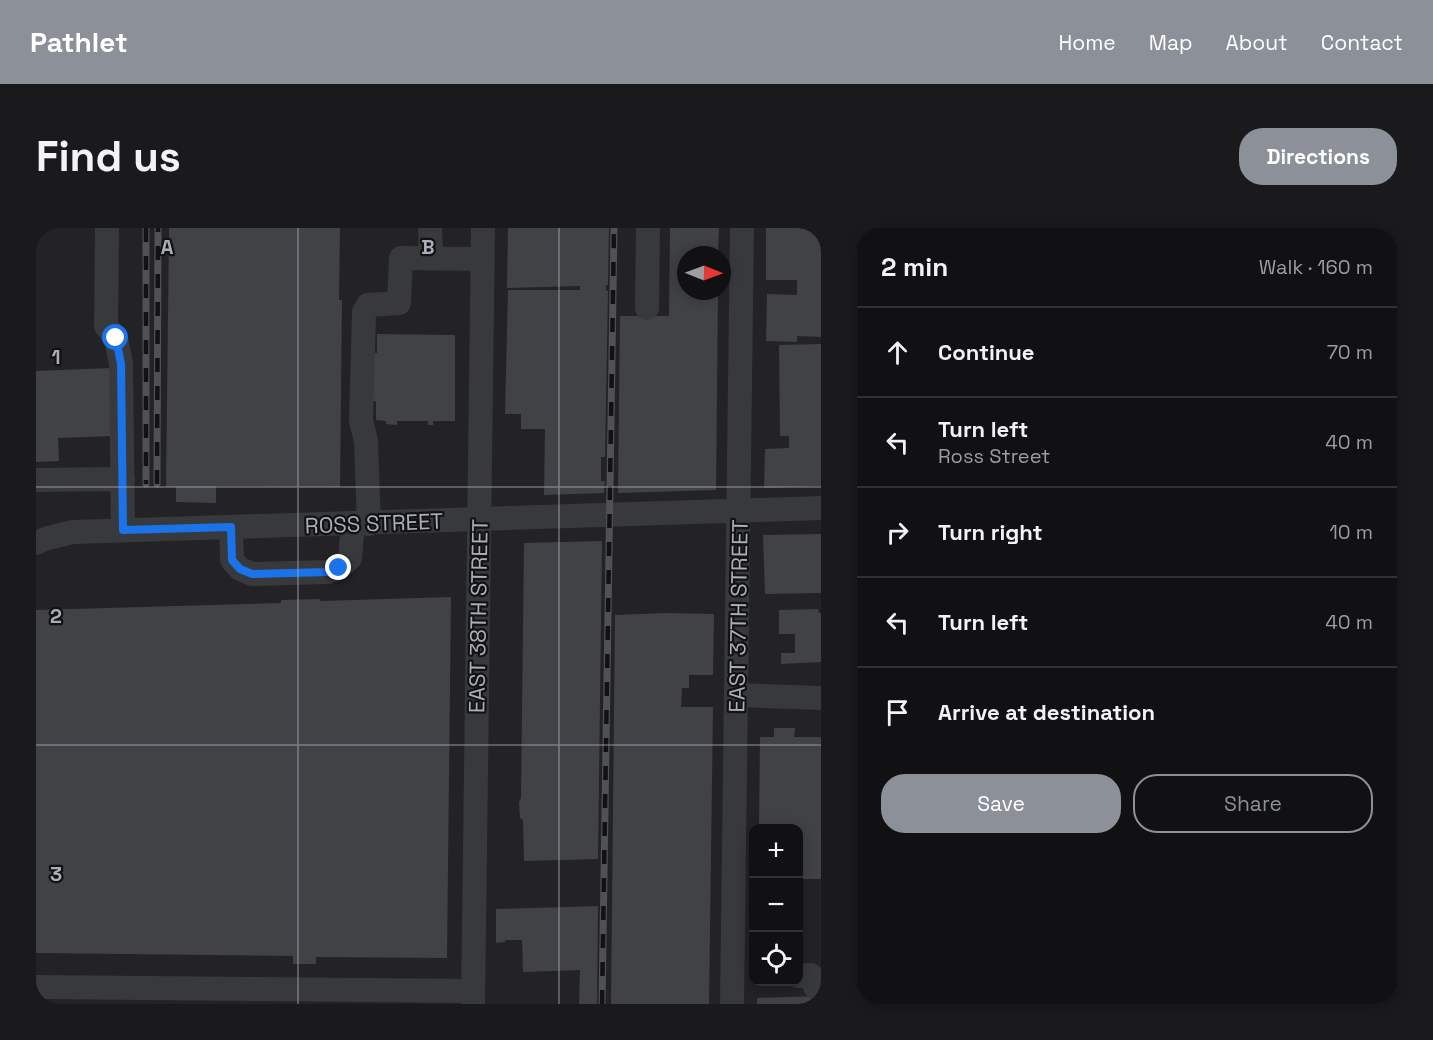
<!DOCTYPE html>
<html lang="en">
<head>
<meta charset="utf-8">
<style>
  body { margin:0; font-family:"Space Grotesk",sans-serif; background:#1a1a1c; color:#f1f3f6 }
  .controls { position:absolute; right:18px; bottom:18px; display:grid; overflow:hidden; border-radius:12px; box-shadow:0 3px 15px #0003 }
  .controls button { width:54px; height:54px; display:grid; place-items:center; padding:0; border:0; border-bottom:2px solid #303133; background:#111113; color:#f1f3f6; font:30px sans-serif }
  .compass { position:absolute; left:641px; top:18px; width:54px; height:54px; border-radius:50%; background:#111113; box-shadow:0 3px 15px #0003; rotate:91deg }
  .stop { position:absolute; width:18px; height:18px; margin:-14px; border:4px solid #1a73e8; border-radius:50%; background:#fff }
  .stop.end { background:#1a73e8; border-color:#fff; box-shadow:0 2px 6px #0008 }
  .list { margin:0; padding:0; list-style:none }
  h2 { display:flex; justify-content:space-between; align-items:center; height:78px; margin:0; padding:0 24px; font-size:26px }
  h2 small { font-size:20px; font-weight:400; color:#9c9da0 }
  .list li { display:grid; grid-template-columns:39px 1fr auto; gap:18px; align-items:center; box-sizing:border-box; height:90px; padding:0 24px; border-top:2px solid #303133 }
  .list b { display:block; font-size:22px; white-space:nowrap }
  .list p { margin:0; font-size:20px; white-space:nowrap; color:#9c9da0 }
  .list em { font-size:20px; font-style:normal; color:#9c9da0 }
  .actions { display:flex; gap:12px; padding:18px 24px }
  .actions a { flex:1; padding:14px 0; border:2px solid #8c9099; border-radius:24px; text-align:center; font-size:21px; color:#8c9099 }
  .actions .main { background:#8c9099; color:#fff }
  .icon { flex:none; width:33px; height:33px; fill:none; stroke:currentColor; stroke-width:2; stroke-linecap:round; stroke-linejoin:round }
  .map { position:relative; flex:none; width:785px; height:776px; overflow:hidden; border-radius:24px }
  header { display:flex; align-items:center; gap:36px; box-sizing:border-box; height:84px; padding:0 30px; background:#8c9099; color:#fff }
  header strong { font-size:28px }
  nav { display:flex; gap:33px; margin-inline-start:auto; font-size:21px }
  .intro { display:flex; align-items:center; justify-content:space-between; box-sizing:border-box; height:144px; padding:0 36px }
  h1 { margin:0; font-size:42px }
  .button { padding:15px 27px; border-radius:24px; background:#8c9099; color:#fff; font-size:21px; font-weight:700 }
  main { display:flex; gap:36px; padding:0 36px }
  aside { flex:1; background:#111113; border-radius:24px; box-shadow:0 3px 15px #0003 }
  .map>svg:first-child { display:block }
  .built { fill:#232326; fill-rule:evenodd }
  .building { fill:#414246 }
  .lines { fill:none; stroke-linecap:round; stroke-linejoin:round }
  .minor { stroke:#38393d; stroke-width:24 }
  .rail-casing { stroke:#4f5156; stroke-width:7 }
  .rail { stroke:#121214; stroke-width:4.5; stroke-dasharray:14; stroke-linecap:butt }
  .route { stroke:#1a73e8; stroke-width:8 }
  .grid { fill:none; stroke:#aaaeb8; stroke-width:1.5; stroke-opacity:0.55 }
  .labels { text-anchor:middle; stroke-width:4.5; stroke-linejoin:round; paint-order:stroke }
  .street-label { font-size:22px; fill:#aaaeb8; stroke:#121214 }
  .grid-label { font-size:20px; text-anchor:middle; font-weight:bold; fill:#aaaeb8; stroke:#121214; stroke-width:4.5; stroke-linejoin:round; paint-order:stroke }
</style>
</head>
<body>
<header>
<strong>Pathlet</strong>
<nav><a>Home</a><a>Map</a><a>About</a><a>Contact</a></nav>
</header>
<div class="intro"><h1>Find us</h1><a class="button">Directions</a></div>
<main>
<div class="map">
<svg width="785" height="776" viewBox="0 0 785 776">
  <rect width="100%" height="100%" fill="#171719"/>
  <!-- built -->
  <path class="built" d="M0,0h785v776h-785zM650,27h36v36h-36zM718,600h44v154h-44z"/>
  <!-- building -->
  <path class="building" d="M133,0h171l-1,72h3l-2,187 -124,-1v17l-40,-1v-15h-10z
    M472,0h101l-1,57h-2v6h2l-3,166h-4v24h4l-1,12 -60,2 1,-66h-24v-15h-16l3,-124h72v-4l-73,2z
    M634,0h49l-1,27h-32v36h32l-2,199 -98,3 2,-177h49z
    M730,0h55v109l-24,-1v6l-31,-1 1,-47 30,1v-15h-31z
    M341,106l78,1v86h-22v4h-5v-4h-31v4l-11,-1v-3l-10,-1v-19h-8v-49l9,1z
    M785,116v142l-57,2 1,-39 24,-1v-12h-9l-1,-91z
    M75,140l2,68 -55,2 1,23 -23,1v-91z
    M785,306v59l-56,1 -2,-59z
    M566,313l-4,318 -74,2 -1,-41 -3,-2 -1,-16 2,-4 3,-255z
    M415,369l-4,361 -131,-1v7h-23v-8l-257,-3v-343l245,-7v-3l39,-1v2z
    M782,381l1,4h2v49l-40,2v-11h14v-19h-16v-24z
    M630,385l48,1 -1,61h-24v13h-7l-1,19h32l-4,297h-98l4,-389z
    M738,500h21l-1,9h27v142h-23v-51h-39l1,-91h14z
    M562,678l-1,98h-18l1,-34 -57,2 -1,-32h-17v2l-9,1v-34z
    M785,768v8h-64v-6z"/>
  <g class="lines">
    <!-- minor -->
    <path class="minor" d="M71,0l-1,98 10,12 5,26 2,166
      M394,0l1,30
      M611,80l1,-80
      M0,252l87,-1
      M333,296l-3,-83 -5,-20 3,-109 4,-7 31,-2 2,-45 81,1
      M195,299l1,33 8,9 12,5 76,-2 11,-4 11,-10 3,-34
      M0,315l12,-5 25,-6 748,-24
      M700,467l85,3
      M762,748l13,-1 4,12h6
      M0,759l437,4
      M437,776l10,-776
      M696,776l10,-776"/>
    <defs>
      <path id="rail" d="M110,0v256
        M121,256l1,-256
        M566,776l12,-776"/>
    </defs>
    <!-- rail casing -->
    <use href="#rail" class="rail-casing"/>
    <!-- rail -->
    <use href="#rail" class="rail"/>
  </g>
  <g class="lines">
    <!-- route -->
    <path class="route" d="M80,110l5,26 2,166 108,-3 1,33 8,9 12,5 76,-2 11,-4"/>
  </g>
  <!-- grid -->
  <path class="grid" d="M262,0v776M523,0v776M0,259h785M0,517h785"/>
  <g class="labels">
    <!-- street labels -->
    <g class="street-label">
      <text transform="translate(338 295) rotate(-2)" y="8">ROSS STREET</text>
      <text transform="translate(442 388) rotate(-89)" y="8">EAST 38TH STREET</text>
      <text transform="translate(702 388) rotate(-89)" y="8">EAST 37TH STREET</text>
    </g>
  </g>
  <g class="grid-label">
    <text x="131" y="26">A</text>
    <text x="392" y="26">B</text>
    <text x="20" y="136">1</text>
    <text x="20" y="395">2</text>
    <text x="20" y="653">3</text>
  </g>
</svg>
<div class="controls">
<button>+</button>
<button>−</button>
<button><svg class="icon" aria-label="locate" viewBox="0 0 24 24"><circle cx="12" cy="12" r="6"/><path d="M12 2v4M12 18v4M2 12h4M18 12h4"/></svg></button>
</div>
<svg class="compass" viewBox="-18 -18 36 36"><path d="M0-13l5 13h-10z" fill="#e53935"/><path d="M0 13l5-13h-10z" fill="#9c9da0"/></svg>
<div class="stop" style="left:80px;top:110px"></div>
<div class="stop end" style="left:303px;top:340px"></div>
</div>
<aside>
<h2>2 min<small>Walk · 160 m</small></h2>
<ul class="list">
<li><svg class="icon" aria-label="ahead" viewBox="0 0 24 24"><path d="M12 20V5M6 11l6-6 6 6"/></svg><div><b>Continue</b></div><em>70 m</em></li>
<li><svg class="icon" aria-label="left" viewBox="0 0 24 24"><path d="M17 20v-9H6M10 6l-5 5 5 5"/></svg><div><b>Turn left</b><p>Ross Street</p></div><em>40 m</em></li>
<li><svg class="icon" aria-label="right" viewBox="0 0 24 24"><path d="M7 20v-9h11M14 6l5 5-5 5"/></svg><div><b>Turn right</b></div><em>10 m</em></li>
<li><svg class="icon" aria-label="left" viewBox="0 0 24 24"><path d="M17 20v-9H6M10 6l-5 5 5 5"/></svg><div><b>Turn left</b></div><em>40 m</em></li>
<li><svg class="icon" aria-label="arrive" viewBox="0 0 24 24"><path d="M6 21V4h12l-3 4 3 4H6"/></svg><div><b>Arrive at destination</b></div></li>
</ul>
<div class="actions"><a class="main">Save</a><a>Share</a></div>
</aside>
</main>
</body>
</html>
